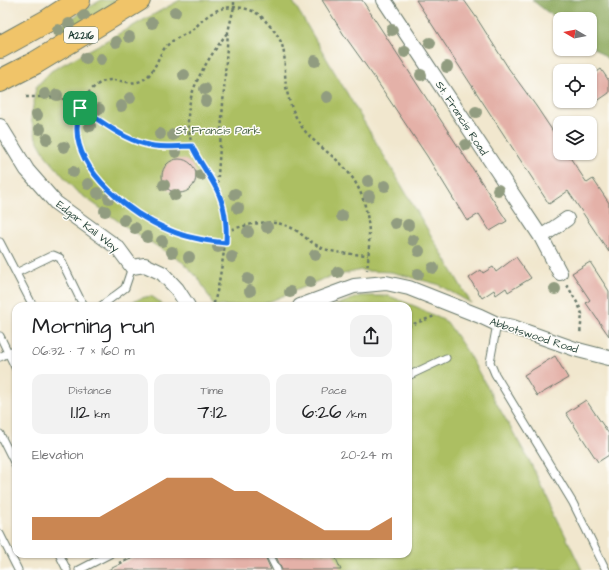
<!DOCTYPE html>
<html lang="en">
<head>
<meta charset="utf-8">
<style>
	body { margin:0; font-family:"Architects Daughter",sans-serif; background:#f2f2f2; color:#202124; height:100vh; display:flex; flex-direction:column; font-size:15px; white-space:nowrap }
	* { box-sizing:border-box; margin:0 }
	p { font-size:13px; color:#757577 }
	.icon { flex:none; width:22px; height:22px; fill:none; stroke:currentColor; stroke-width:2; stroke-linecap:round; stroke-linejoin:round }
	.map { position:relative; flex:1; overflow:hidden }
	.panel { position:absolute; left:12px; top:302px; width:400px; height:256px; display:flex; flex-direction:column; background:#fff; border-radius:12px; box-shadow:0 1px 3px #0004 }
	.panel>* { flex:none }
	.needle { width:26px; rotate:280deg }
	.buttons { position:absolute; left:553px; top:12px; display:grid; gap:8px }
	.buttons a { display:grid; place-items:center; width:44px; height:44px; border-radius:8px; background:#fff; box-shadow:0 1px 3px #0004; font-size:20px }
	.pin { position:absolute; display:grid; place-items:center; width:34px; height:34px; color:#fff; margin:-17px; border-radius:8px; box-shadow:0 2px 6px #0006 }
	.round { display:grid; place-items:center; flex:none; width:42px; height:42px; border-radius:12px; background:#f2f2f2 }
	.summary { display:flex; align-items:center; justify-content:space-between; height:68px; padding:0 20px }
	h1 { font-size:22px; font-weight:600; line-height:30px }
	.stats { display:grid; grid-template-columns:repeat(3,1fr); gap:6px; height:68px; padding:4px 20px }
	.stats div { display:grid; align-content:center; border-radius:10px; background:#f2f2f2; text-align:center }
	.stats b { font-size:20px; font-weight:600 }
	.stats small { font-size:11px; font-weight:400 }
	.stats p { font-size:11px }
	.chart { height:112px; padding:8px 20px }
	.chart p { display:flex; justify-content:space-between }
	.chart svg { width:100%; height:72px; margin-top:4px; fill:#b45309; opacity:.7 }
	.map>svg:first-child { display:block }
	.green { fill:#acbf62; stroke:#667e4b }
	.forest { fill:#89a658; stroke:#547246 }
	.building { fill:#e4b1a8 }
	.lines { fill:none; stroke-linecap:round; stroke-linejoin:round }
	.lane-casing { stroke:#68786a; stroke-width:9 }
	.street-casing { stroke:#68786a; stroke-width:16 }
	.primary-casing { stroke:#68786a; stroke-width:24 }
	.path { stroke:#68786a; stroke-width:2.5; stroke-dasharray:3 3; stroke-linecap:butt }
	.lane { stroke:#fff; stroke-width:7 }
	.street { stroke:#fff; stroke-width:14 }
	.primary { stroke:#f0c469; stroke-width:22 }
	.tree { fill:#919c80 }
	.route-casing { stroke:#fff; stroke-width:8 }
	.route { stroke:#1a73e8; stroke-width:5 }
	.labels { text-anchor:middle; stroke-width:3; stroke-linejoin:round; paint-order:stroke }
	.shield { fill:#fdfcf7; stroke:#62766e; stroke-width:1 }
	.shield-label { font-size:10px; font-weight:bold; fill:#1f3d34 }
	.street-label { font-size:11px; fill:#1f3d34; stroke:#fdfcf7 }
	.park-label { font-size:11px; fill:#425e40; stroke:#fdfcf7 }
</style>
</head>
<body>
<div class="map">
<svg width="609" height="570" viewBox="0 0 609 570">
	<rect width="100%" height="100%" fill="#fdfcf7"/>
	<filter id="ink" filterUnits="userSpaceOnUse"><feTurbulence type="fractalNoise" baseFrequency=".025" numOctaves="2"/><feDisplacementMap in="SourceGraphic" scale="8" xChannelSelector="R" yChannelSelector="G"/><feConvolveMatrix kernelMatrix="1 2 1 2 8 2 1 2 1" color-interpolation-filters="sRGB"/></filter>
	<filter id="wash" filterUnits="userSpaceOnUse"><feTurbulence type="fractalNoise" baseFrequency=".012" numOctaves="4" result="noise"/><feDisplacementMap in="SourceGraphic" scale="16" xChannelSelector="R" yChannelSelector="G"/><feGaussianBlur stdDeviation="0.9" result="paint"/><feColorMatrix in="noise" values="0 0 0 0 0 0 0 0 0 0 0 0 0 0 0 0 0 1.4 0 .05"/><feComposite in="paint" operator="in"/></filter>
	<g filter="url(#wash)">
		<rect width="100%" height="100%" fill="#f1e7ce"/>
		<path class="green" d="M101 0H119L60 38 55 29Z
			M180 0H292L471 303 437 284 391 272 367 271 361 270 323 279 259 306H214L199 279 182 262 125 226 76 191 46 156 36 138 31 119 36 87 51 71Z
			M151 296 160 302 163 306H125L141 298Z
			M360 296H389L417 307 447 322 466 350 529 460 582 570H292L285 554H408V306H334Z"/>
		<path class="forest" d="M532 0H609V60L590 45V19H560V22Z"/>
		<g id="blocks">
			<path class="building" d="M322 0H362L507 221 490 231 479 214 467 221 427 156 374 77 344 35Z
				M416 0H464L476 17 509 69 536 106 560 142V153H567L587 183 593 179 609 203V252L568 191 549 204Z
				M601 69 609 81V93L590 106V77Z
				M162 176a17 17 0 1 1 34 0a17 17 0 1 1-34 0Z
				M516 257 531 278 508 292 506 288 496 295 494 290 482 298 469 278 481 270 483 273 493 267 496 272Z
				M590 262 609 291V336L586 303 590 300 572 273Z
				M555 356 568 378 537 396 524 375Z
				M586 400 609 434V455L598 462 566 413Z
				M141 554H264L271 570H108Z
				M275 554H334L341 570H282Z"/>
		</g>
	</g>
	<g filter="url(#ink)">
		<use href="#blocks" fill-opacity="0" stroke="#68786a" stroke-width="1"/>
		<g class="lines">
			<g class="lane-casing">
				<path id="lane" d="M0 242 33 306
					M16 273 53 255 60 258 80 299 85 306
					M101 306 125 288 132 267
					M497 324 490 362 495 374 573 503 606 570
					M0 336 16 369
					M0 357 16 349
					M408 376 446 358
					M0 434 16 466
					M0 534 18 570
					M59 554 67 570
					M269 554 277 570
					M79 570 110 554"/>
			</g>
			<g class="street-casing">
				<path id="street" d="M384 0 541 237 560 273
					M0 126 27 170 56 203 118 248 132 267 145 265 162 273 177 289 188 306
					M541 237 567 219
					M300 306 354 286 386 283 409 288 480 316 497 324 513 327 578 350 609 358"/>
			</g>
			<g class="primary-casing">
				<path id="primary" d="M0 47 47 21 79 0
					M0 81 35 63 139 0"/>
			</g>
			<path class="path" d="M26 97C40 97 56 96 69 101 92 111 110 132 134 141 153 148 172 146 192 146 199 162 211 176 217 192 229 220 226 241 221 270 219 282 217 294 213 306
				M192 146C190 137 188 128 188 119 188 87 209 58 227 33
				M217 190 228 32 234 7V0
				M226 231C250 224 274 216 297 231 305 237 313 244 322 248 337 254 352 254 368 255
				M226 243C206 241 186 238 168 230 127 212 71 170 78 119 79 111 81 104 85 98 90 89 101 80 111 80 122 80 131 85 141 81 155 74 156 60 164 49 171 40 180 37 189 32 197 27 203 18 212 13 225 5 244 5 258 14 263 17 266 22 271 27 289 47 283 61 286 86 288 99 293 113 300 124 310 140 326 150 340 163 370 192 372 231 367 270
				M567 285 579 306 582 314 580 335
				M408 326 435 316
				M119 563 139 554"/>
			<use href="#lane" class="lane"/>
			<use href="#street" class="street"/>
			<use href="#primary" class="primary"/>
		</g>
		<g class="tree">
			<circle cx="175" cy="12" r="6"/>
			<circle cx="84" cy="15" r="6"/>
			<circle cx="152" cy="23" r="6"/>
			<circle cx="69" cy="24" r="6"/>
			<circle cx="58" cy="30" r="6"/>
			<circle cx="392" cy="30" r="6"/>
			<circle cx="129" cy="37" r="6"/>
			<circle cx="116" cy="42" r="6"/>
			<circle cx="430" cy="43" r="6"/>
			<circle cx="405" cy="52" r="6"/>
			<circle cx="86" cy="58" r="6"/>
			<circle cx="101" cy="59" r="6"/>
			<circle cx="315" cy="61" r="6"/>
			<circle cx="447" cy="67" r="6"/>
			<circle cx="184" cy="75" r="6"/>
			<circle cx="421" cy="75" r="6"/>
			<circle cx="205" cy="89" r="6"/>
			<circle cx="45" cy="94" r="6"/>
			<circle cx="57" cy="95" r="6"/>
			<circle cx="327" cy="97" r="6"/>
			<circle cx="130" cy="98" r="6"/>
			<circle cx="80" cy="101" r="6"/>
			<circle cx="206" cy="101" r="6"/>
			<circle cx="121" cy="106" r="6"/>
			<circle cx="99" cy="109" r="6"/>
			<circle cx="476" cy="112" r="6"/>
			<circle cx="37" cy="115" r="6"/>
			<circle cx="90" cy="126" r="6"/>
			<circle cx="40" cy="129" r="6"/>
			<circle cx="160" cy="134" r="6"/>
			<circle cx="173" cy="135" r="6"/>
			<circle cx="47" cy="139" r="6"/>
			<circle cx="466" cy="145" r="6"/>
			<circle cx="64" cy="147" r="6"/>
			<circle cx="176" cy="152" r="6"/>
			<circle cx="73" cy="172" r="6"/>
			<circle cx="201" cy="175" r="6"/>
			<circle cx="368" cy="181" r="6"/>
			<circle cx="88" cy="184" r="6"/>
			<circle cx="164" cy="185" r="6"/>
			<circle cx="385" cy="186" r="6"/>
			<circle cx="498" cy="190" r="6"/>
			<circle cx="98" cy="193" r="6"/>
			<circle cx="235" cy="194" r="6"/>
			<circle cx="175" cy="195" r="6"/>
			<circle cx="369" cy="196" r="6"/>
			<circle cx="109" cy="198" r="6"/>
			<circle cx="238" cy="208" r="6"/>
			<circle cx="105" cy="211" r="6"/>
			<circle cx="342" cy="216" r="6"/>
			<circle cx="124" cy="220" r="6"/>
			<circle cx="395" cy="223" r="6"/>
			<circle cx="408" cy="225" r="6"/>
			<circle cx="267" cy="227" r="6"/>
			<circle cx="135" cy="228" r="6"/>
			<circle cx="248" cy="232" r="6"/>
			<circle cx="147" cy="237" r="6"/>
			<circle cx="413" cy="240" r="6"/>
			<circle cx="162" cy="241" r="6"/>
			<circle cx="218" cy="247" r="6"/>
			<circle cx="419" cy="251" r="6"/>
			<circle cx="172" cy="252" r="6"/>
			<circle cx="315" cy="255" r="6"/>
			<circle cx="189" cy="257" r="6"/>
			<circle cx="232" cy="257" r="6"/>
			<circle cx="433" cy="268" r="6"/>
			<circle cx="338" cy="272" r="6"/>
			<circle cx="418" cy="274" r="6"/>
			<circle cx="248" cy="279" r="6"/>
			<circle cx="310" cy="282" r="6"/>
			<circle cx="555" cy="289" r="6"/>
			<circle cx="250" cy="291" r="6"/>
			<circle cx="290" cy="292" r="6"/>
		</g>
	</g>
	<g class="lines" filter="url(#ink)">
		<g class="route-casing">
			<path id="route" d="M80 108C104 122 125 142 154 146 166 148 179 146 192 146 199 162 210 175 217 190 225 206 227 225 226 243 206 241 187 238 169 230 132 215 77 173 77 129 77 122 79 115 80 108Z"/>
		</g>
		<use href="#route" class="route"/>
	</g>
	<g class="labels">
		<rect class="shield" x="64" y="27" width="34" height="16" rx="3"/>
		<g class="shield-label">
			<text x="81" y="39">A2216</text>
		</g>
		<g class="street-label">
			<text transform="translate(462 118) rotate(57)" y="4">St. Francis Road</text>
			<text transform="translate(88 226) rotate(38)" y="4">Edgar Kail Way</text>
			<text transform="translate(534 335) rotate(18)" y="4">Abbotswood Road</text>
		</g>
		<g class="park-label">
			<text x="218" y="134">St Francis Park</text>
		</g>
	</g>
</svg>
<div class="buttons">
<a><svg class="needle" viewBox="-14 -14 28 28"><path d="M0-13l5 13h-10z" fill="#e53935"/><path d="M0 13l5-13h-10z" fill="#757577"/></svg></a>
<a><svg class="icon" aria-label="locate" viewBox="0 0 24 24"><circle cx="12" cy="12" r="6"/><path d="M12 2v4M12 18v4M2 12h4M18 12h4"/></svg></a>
<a><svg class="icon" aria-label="layers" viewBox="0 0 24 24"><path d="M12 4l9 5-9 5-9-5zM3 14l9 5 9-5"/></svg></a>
</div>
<div class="pin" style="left:80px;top:108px;background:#1e9e55"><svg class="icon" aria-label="arrive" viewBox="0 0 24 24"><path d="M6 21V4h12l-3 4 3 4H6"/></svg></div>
<section class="panel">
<div class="summary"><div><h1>Morning run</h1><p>06:32 · 7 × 160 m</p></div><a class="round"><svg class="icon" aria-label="share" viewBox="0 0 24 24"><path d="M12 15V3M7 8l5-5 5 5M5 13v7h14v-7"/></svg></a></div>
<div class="stats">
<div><p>Distance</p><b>1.12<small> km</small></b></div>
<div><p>Time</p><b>7:12</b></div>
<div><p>Pace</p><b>6:26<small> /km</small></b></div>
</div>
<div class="chart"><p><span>Elevation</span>20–24 m</p>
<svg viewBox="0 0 160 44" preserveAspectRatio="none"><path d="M0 44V30L10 30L20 30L30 30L40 22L50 14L60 6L70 6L80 6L90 14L100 14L110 22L120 30L130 38L140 38L150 38L160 30V44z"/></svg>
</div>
</section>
</div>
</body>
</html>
